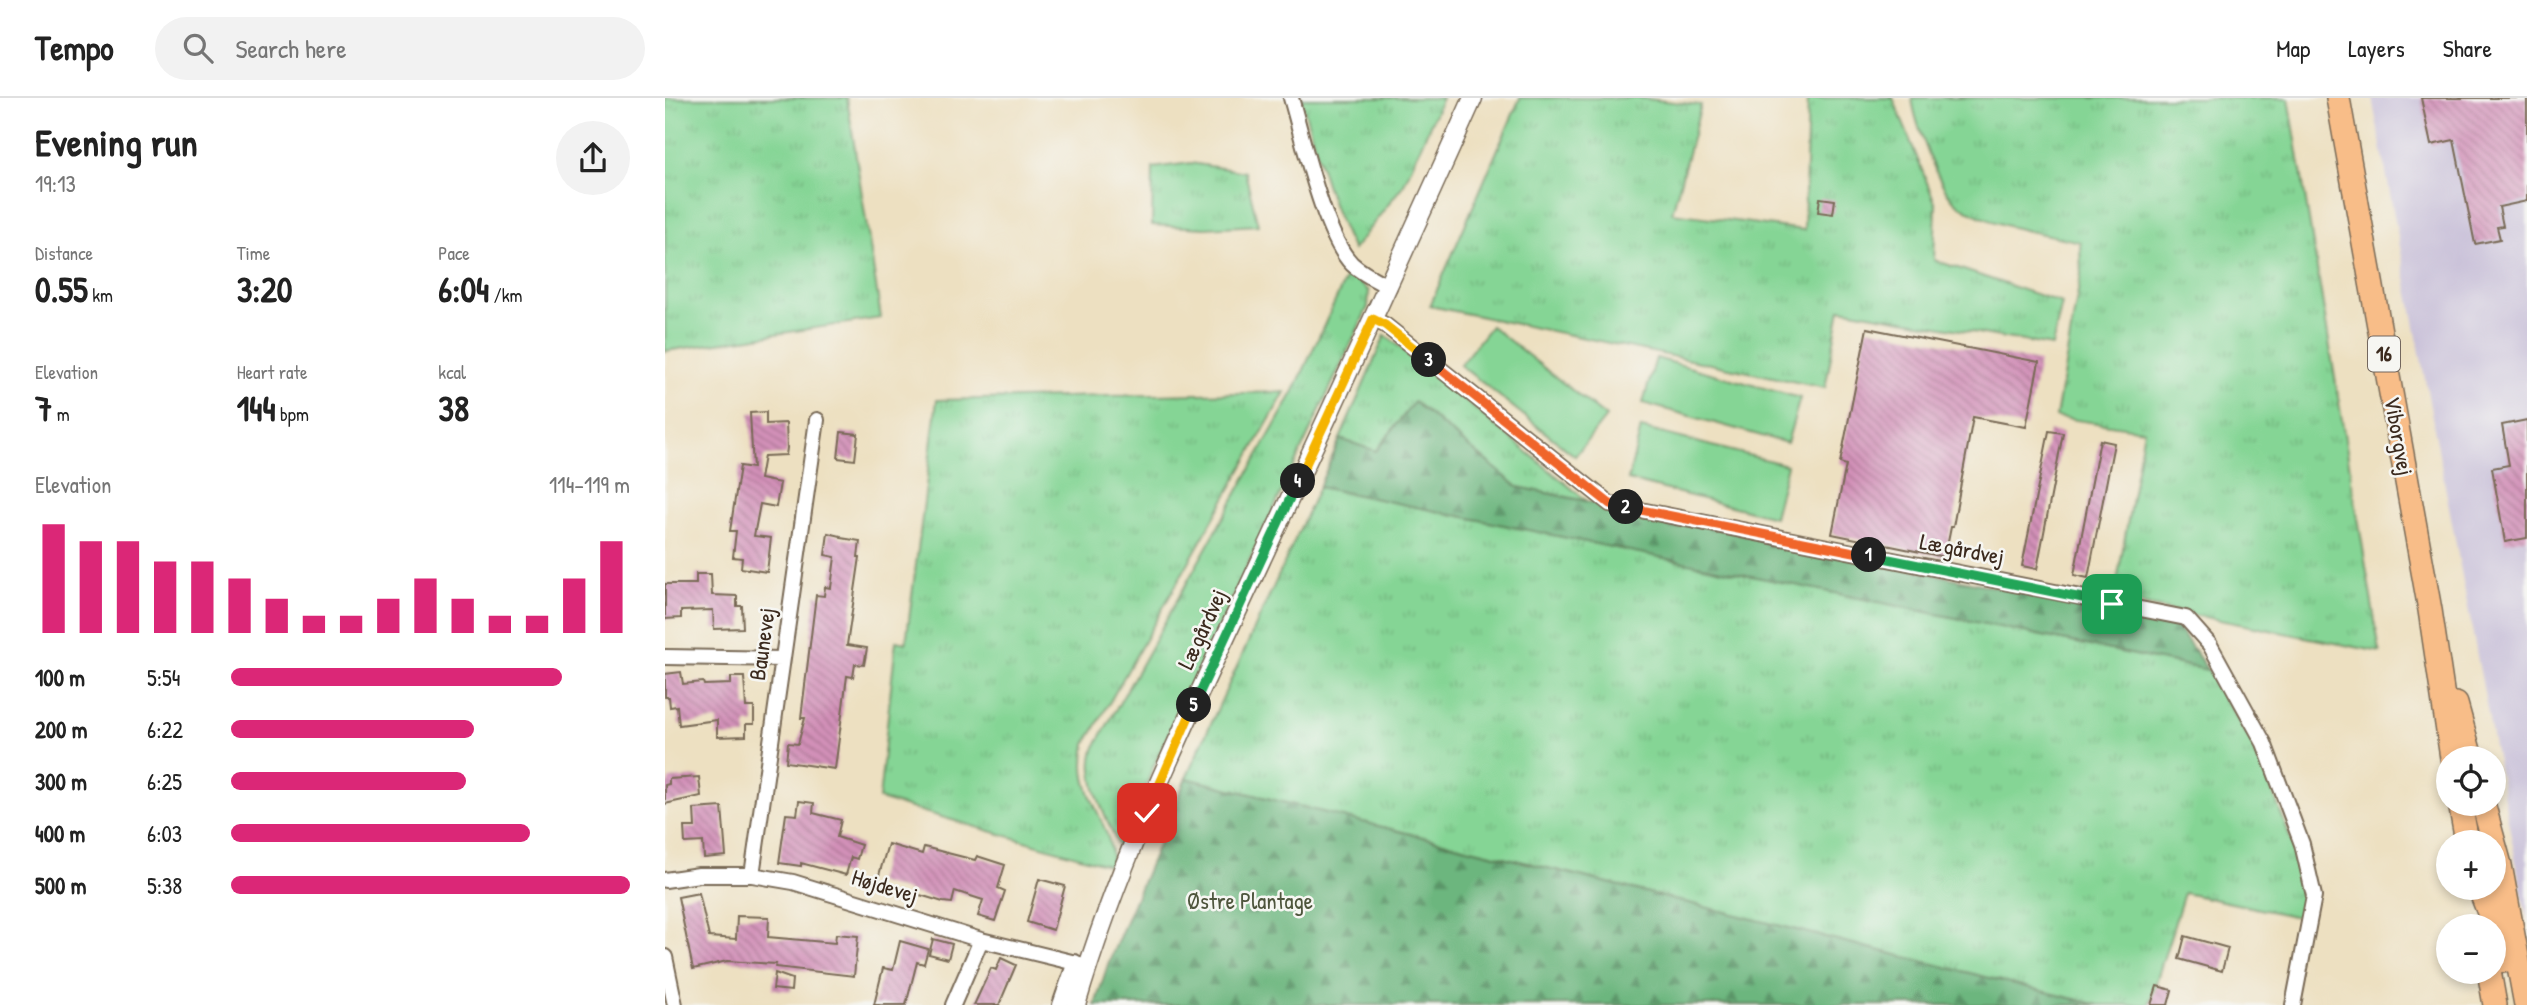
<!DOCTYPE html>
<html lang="en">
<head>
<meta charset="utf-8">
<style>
	body { margin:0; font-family:"Patrick Hand",sans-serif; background:#f2f2f2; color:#222; height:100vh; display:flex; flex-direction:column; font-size:26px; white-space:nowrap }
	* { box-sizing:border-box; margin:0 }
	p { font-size:23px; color:#767676 }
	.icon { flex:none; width:38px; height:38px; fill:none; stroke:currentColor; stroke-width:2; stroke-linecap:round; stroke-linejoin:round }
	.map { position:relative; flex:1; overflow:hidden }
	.sheet { display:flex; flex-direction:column; background:#fff; width:665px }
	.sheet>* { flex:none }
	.fabs { position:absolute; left:1771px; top:648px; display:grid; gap:14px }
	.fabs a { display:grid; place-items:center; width:70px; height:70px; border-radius:50%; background:#fff; box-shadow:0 4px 10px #0003; font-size:35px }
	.pin { position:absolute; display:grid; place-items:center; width:60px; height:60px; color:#fff; margin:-30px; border-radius:14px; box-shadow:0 4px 10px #0006 }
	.km { position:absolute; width:35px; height:35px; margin:-18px; border-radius:50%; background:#222; color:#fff; font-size:19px; line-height:35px; text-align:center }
	.round { display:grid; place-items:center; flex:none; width:74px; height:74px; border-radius:37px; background:#f2f2f2 }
	.summary { display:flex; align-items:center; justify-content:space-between; height:119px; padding:0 35px }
	h1 { font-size:38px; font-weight:700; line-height:52px }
	.metrics { display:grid; grid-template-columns:repeat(3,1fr); gap:10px; height:119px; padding:7px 35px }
	.metrics div { display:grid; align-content:center }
	.metrics b { font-size:35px; font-weight:700 }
	.metrics small { font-size:19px; font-weight:400 }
	.metrics p { font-size:19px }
	.chart { height:196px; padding:14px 35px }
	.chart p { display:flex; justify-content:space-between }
	.chart svg { width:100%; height:126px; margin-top:7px; stroke:#db2777; stroke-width:6 }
	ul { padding:0 35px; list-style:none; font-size:23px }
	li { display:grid; grid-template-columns:112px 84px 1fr; align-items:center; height:52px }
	li i { height:18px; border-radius:9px; background:#db2777 }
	header { display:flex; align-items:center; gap:42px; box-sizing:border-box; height:98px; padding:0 35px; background:#fff; border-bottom:2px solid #e0e0e0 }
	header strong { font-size:33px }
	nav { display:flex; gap:38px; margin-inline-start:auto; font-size:24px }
	.search { width:490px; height:63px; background:#f2f2f2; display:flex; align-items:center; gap:18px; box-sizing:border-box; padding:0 24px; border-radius:38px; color:#767676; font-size:26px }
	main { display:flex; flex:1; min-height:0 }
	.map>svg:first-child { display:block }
	.industrial { fill:#c8bfd8 }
	.grass { fill:url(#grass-tufts); stroke:#60805a; stroke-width:2 }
	.forest { fill:url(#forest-firs); stroke:#54704e; stroke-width:2 }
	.pitch { fill:#85d595; stroke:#60805a; stroke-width:2 }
	.building { fill:url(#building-back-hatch) }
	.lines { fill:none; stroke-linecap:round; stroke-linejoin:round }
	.minor-casing { stroke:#796a57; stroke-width:18 }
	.tertiary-casing { stroke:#796a57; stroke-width:21 }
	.primary-casing { stroke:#796a57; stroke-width:26 }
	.minor { stroke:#fff; stroke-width:14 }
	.tertiary { stroke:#fff; stroke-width:18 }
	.primary { stroke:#f8bd88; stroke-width:23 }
	.split-1-casing { stroke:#fff; stroke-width:14 }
	.split-2-casing { stroke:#fff; stroke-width:14 }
	.split-3-casing { stroke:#fff; stroke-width:14 }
	.split-4-casing { stroke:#fff; stroke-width:14 }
	.split-5-casing { stroke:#fff; stroke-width:14 }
	.split-6-casing { stroke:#fff; stroke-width:14 }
	.split-1 { stroke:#22a559; stroke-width:9 }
	.split-2 { stroke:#f0652b; stroke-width:9 }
	.split-3 { stroke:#f0652b; stroke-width:9 }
	.split-4 { stroke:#f5b400; stroke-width:9 }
	.split-5 { stroke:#22a559; stroke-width:9 }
	.split-6 { stroke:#f5b400; stroke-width:9 }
	.labels { text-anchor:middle; stroke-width:5; stroke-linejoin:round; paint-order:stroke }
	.shield { fill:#f6f6f2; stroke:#73675e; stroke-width:2 }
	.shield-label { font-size:21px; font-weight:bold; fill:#3b2a1e }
	.street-label { font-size:23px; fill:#3b2a1e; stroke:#f6f6f2 }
	.park-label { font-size:23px; fill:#4e553c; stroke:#f6f6f2 }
</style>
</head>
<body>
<header>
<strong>Tempo</strong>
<div class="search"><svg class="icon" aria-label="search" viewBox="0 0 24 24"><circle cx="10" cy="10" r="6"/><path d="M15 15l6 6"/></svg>Search here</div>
<nav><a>Map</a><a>Layers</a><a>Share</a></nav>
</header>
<main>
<section class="sheet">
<div class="summary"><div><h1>Evening run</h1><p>19:13</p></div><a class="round"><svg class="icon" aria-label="share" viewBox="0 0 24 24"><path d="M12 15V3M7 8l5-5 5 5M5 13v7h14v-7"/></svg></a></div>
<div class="metrics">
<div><p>Distance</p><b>0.55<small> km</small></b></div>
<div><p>Time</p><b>3:20</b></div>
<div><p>Pace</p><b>6:04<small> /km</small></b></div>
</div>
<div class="metrics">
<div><p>Elevation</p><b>7<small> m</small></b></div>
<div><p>Heart rate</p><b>144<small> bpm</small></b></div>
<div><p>kcal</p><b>38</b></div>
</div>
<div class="chart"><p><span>Elevation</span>114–119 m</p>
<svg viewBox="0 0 160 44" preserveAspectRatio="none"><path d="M5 44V6M15 44V12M25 44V12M35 44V19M45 44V19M55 44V25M65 44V32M75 44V38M85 44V38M95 44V32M105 44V25M115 44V32M125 44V38M135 44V38M145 44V25M155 44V12"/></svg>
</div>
<ul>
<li><b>100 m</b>5:54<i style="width:83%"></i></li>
<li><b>200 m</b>6:22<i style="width:61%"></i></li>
<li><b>300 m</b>6:25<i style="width:59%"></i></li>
<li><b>400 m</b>6:03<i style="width:75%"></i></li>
<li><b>500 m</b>5:38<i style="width:100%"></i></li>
</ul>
</section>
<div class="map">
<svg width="1862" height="907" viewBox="0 0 1862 907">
	<defs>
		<pattern id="grass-tufts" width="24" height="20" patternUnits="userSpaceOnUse" patternTransform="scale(1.75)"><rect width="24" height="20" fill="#85d595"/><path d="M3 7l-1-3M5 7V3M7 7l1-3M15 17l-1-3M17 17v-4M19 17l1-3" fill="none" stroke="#74b780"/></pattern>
		<pattern id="forest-firs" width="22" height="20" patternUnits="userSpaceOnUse" patternTransform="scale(1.75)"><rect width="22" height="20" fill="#6cb67e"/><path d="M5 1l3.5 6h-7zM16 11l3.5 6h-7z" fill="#5a9467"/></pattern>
		<pattern id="building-back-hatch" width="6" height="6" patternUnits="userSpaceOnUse" patternTransform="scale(1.75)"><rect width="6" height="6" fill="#d290b8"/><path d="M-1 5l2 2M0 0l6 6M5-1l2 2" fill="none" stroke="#ac7695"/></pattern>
	</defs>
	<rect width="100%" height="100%" fill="#f6f6f2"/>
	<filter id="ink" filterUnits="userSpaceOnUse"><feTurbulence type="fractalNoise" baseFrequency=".0143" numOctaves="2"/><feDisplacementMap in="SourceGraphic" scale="14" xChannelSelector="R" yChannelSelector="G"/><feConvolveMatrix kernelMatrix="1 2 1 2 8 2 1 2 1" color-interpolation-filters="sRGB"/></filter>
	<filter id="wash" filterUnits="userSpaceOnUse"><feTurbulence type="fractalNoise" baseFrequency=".00686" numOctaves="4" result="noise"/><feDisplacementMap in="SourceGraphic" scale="28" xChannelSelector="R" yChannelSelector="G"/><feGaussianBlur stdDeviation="1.57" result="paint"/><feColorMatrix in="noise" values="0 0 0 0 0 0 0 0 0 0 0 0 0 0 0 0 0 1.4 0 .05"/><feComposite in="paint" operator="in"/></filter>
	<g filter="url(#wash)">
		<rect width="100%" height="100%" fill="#ede0c1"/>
		<path class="industrial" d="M1707 0H1862V823Z"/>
		<path class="grass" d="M0 0H182L216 220 0 253Z
			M636 0H777L739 86 688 152C663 104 651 51 636 0Z
			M855 0H973L1036 7 1007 115 1139 132 1143 0H1228L1271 107 1269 162 1397 205 1387 248 1175 211 1160 290 765 208Z
			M1247 0H1624L1715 554 1449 501 1479 332 1391 319 1416 176 1415 144C1378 135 1327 129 1295 108 1275 96 1250 24 1247 0Z
			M526 65 580 74 593 127 540 130 487 127 488 70Z
			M683 175 704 193 703 209 488 669 456 756C445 723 417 683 430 649L629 293Z
			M720 237 922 403 853 389 750 304 711 353 675 341Z
			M620 294 421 646C419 657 418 668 420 679 425 710 451 737 446 768L214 701 231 543 241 545 272 302Z
			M654 389 1543 572 1592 653 1628 747 1638 794 1633 819 1519 795 1484 907H1433L521 680Z"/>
		<path class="forest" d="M749 304 853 389 1511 527 1543 572 654 389 675 341 711 353Z
			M521 680 1433 907H430L443 866Z"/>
		<path class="pitch" d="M826 228 941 319 910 358 795 267Z
			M991 260 1135 300 1122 345 978 305Z
			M976 330 1122 367 1109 419 963 382Z"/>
		<g id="blocks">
			<path class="building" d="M1756 0H1862V103L1834 109 1838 128 1832 129 1835 141 1810 146 1789 42 1766 47Z
				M1155 100 1170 102 1168 116 1153 114Z
				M1202 230 1374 264 1361 329 1308 319 1288 429H1286L1280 459 1167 436 1181 367 1175 365Z
				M101 314V326L121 325 122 350 121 357 99 358 95 381 115 385 111 409 95 406 89 438 106 440 102 474 76 470 77 460 68 459 71 433H65L75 368 88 370 85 315Z
				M1862 322V440L1840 444 1827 370 1844 367 1837 327Z
				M1384 333 1398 335 1372 471 1357 468Z
				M176 334 193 336 190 362 173 360Z
				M1435 342 1449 345 1423 480 1409 477Z
				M163 435 176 438V440L195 443 193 459H195L182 547 202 550 199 567 190 566 188 579 182 578 170 671 121 664 123 645 133 646 140 620H136L151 497 159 498 160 489 166 490 170 459 160 457Z
				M31 476H46L47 497 72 498V508H77L78 530 49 531 48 512 16 513V520L0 521V486H31Z
				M16 574 18 586 38 584 39 587 66 586V579H79L81 609H89V626H81V638L52 639V622L14 627 12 608 5 609 4 599H0V576Z
				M34 679 36 698 0 706V687L4 686V681Z
				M134 703 149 705 148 715 176 722 172 739 196 747 192 761 186 759 181 777 136 765V768L114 765 121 716 132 717Z
				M57 709 61 758 39 760 38 744 20 745 19 729H30L29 711Z
				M223 746 257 756 259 749 310 762 312 758 340 767 333 790 340 793 330 823 313 818 318 802 290 793 287 805 278 804 212 784Z
				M374 781 400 788 388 832 362 824Z
				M34 795 44 839 71 841 72 818 104 819 103 839 170 845 171 836 193 838 189 878 110 869 111 866 62 863 28 871 13 799Z
				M1520 838 1563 850 1557 873 1514 861Z
				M268 841 287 846 283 861 264 856Z
				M235 843 263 851 259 866 252 864 241 907H209L218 870 228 872Z
				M336 860 351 867 334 907H309L326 870 331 872Z
				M110 875 127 881 126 893 108 891Z
				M1492 888 1507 892 1503 907H1486Z"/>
		</g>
	</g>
	<g filter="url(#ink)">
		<use href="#blocks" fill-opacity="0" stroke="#796a57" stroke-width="2"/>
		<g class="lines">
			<g class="minor-casing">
				<path id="minor" d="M626 0C638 41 659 138 687 166 698 176 711 182 724 189
					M708 221 720 227 945 406 1521 520 1545 547 1599 645 1637 746 1649 798 1628 907
					M0 559 117 561
					M87 777 152 322
					M0 782 34 777H87L128 784 316 842 423 868
					M0 859 10 907
					M288 907 316 842
					M395 907 410 864"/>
			</g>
			<g class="tertiary-casing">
				<path id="tertiary" d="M411 907C454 761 521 624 585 486 660 325 735 163 808 0"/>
			</g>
			<g class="primary-casing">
				<path id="primary" d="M1673 0 1765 512 1787 660
					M1791 606 1806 660
					M1795 705 1802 744
					M1818 705 1835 767 1861 907
					M1814 789 1834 840 1838 863
					M1824 873 1830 907"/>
			</g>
			<use href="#minor" class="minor"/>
			<use href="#tertiary" class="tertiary"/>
			<use href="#primary" class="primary"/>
		</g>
	</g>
	<g class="lines" filter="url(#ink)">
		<g class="split-1-casing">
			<path id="split-1" d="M1204 457 1447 506"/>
		</g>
		<g class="split-2-casing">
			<path id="split-2" d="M961 409 1204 457"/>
		</g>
		<g class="split-3-casing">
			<path id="split-3" d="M764 262 945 406 961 409"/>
		</g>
		<g class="split-4-casing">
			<path id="split-4" d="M633 383 708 221 720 227 764 262"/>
		</g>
		<g class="split-5-casing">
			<path id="split-5" d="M529 607 633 383"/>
		</g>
		<g class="split-6-casing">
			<path id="split-6" d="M482 715 529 607"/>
		</g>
		<use href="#split-1" class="split-1"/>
		<use href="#split-2" class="split-2"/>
		<use href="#split-3" class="split-3"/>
		<use href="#split-4" class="split-4"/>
		<use href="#split-5" class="split-5"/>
		<use href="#split-6" class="split-6"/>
	</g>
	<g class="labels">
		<rect class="shield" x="1703" y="238.5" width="32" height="35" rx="5"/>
		<g class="shield-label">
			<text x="1719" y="263">16</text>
		</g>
		<g class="street-label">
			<text transform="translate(1734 338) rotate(80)" y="8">Viborgvej</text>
			<text transform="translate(1297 451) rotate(11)" y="8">Lægårdvej</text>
			<text transform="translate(537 531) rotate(-65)" y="8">Lægårdvej</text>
			<text transform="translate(97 546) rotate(-82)" y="8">Baunevej</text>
			<text transform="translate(220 788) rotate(17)" y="8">Højdevej</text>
		</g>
		<g class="park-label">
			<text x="585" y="811">Østre Plantage</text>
		</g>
	</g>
</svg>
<div class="fabs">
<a><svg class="icon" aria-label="locate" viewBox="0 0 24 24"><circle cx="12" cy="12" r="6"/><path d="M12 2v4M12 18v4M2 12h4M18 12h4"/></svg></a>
<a>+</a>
<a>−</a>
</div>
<div class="pin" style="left:1447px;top:506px;background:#1e9e55"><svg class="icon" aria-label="arrive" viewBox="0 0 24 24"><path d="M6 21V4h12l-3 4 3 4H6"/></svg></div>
<div class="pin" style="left:482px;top:715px;background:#d93025"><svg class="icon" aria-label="check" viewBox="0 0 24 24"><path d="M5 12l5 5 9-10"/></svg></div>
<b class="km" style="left:1204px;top:457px">1</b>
<b class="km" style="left:961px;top:409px">2</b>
<b class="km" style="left:764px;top:262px">3</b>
<b class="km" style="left:633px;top:383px">4</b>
<b class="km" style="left:529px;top:607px">5</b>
</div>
</main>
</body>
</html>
